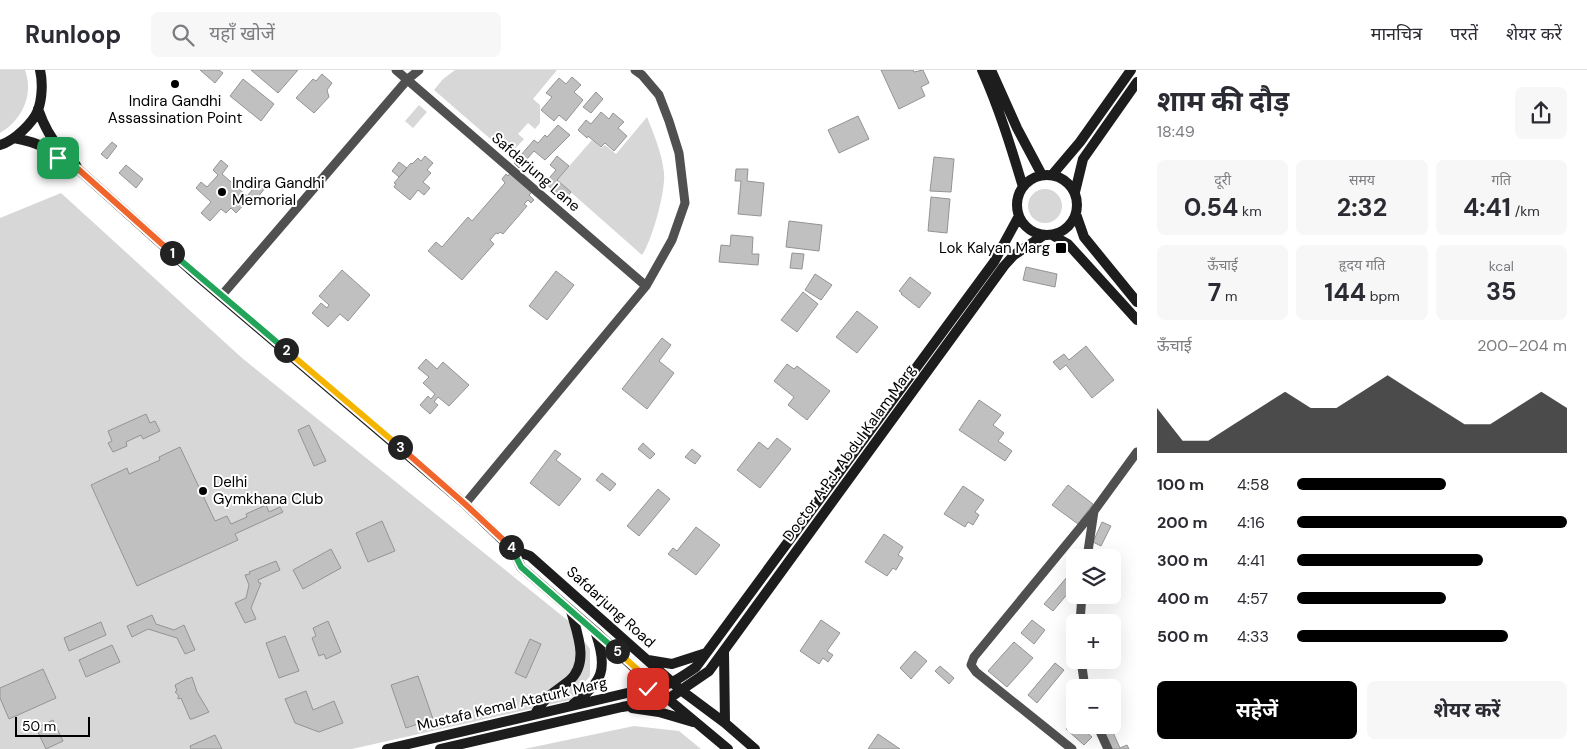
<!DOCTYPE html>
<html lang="hi">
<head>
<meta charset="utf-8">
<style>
	body { margin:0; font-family:"DM Sans","Noto Sans Devanagari",sans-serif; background:#f7f7f7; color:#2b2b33; height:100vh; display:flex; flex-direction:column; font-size:19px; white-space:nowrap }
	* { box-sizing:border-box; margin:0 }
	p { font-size:16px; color:#7c7c81 }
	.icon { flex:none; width:28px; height:28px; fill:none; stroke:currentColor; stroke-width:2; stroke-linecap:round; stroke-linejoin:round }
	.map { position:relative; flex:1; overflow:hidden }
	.side { display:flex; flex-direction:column; background:#fff; width:450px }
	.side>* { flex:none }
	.fabs { position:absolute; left:1066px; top:479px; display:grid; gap:10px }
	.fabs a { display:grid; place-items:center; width:55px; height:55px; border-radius:8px; background:#fff; box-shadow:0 5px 20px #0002; font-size:25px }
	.scale { position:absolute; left:15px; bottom:12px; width:75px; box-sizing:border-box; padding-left:5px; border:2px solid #000; border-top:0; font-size:14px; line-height:18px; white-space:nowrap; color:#000; -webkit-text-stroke:4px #fff; paint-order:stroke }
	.pin { position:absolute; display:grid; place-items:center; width:42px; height:42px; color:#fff; margin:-21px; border-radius:10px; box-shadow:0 2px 8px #0006 }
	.km { position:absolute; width:25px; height:25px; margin:-12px; border-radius:50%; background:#222; color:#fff; font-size:14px; line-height:25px; text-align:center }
	.round { display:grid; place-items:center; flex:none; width:52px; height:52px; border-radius:8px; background:#f7f7f7 }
	.summary { display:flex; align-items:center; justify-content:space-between; height:85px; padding:0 20px }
	h1 { font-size:28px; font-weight:700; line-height:38px }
	.figures { display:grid; grid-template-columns:repeat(3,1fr); gap:8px; height:85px; padding:5px 20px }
	.figures div { display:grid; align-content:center; border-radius:8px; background:#f7f7f7; text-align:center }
	.figures b { font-size:25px; font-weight:700 }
	.figures small { font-size:14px; font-weight:400 }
	.figures p { font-size:14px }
	.chart { height:140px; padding:10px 20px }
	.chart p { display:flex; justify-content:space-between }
	.chart svg { width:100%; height:90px; margin-top:5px; fill:#000; opacity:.7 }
	.action { display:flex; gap:10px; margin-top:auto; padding:10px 20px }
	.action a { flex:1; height:58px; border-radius:8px; background:#000; color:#fff; font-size:20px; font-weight:700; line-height:58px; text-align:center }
	.action a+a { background:#f7f7f7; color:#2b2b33 }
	ul { padding:0 20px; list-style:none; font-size:16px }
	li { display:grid; grid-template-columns:80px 60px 1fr; align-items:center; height:38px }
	li i { height:12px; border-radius:6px; background:#000 }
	header { display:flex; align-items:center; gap:30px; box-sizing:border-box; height:70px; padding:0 25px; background:#fff; border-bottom:1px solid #e1e1e2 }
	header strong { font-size:24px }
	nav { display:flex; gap:28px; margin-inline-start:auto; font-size:18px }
	.search { width:350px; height:45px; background:#f7f7f7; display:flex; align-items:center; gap:12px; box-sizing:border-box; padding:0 18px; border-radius:8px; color:#7c7c81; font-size:19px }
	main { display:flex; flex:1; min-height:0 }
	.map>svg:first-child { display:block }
	.green { fill:#d7d7d7 }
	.building { fill:#c0c0c0; stroke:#949494 }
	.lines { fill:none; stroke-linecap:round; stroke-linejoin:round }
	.minor { stroke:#505050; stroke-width:9 }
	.secondary { stroke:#1d1d1d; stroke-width:10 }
	.split-1-casing { stroke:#fff; stroke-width:10 }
	.split-2-casing { stroke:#fff; stroke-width:10 }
	.split-3-casing { stroke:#fff; stroke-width:10 }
	.split-4-casing { stroke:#fff; stroke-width:10 }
	.split-5-casing { stroke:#fff; stroke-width:10 }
	.split-6-casing { stroke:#fff; stroke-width:10 }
	.split-1 { stroke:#f0652b; stroke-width:6 }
	.split-2 { stroke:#22a559; stroke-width:6 }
	.split-3 { stroke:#f5b400; stroke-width:6 }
	.split-4 { stroke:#f0652b; stroke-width:6 }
	.split-5 { stroke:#22a559; stroke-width:6 }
	.split-6 { stroke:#f5b400; stroke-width:6 }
	.poi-dot { fill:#000; stroke:#fff; stroke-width:2 }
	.labels { text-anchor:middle; stroke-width:4; stroke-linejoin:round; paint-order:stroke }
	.poi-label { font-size:15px; fill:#000; stroke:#fff; text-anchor:start }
	.street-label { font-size:15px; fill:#000; stroke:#fff }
</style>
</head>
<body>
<header>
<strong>Runloop</strong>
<div class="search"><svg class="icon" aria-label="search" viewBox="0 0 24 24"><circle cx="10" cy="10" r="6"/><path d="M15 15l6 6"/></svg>यहाँ खोजें</div>
<nav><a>मानचित्र</a><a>परतें</a><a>शेयर करें</a></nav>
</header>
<main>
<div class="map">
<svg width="1137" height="679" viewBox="0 0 1137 679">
	<rect width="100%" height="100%" fill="#fff"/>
	<path class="green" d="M0 0H25C34 25 22 50 0 63Z
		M455 0H557L533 29 540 35V53L535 59 528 53 518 64 524 69 509 85 434 20 443 9Z
		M419 35 427 42 413 58 405 51Z
		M647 47C654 65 662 83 664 103 666 120 652 171 642 185L557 110 592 70 601 78 605 75 616 84Z
		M1028 136a17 17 0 1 1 34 0a17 17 0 1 1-34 0Z
		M61 123 242 288 571 553 590 579V606L570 630 352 679H0V148Z
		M634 656 679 661 701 679H524Z"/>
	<path class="building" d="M200 0H219L223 3 215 13Z
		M251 0H298L278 23Z
		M881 0H913L914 2 923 0 929 13 921 17 925 26 899 39Z
		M322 4 332 13 327 20 329 27 314 43 296 28 313 9 316 11Z
		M572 7 581 15 574 22 583 30 566 51 559 45 554 51 541 40 552 27 546 23 559 8 566 14Z
		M243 9 274 34 261 51 230 26Z
		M596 22 603 29 591 43 583 37Z
		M601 42 609 49 613 43 624 52 618 58 627 66 614 81 605 73 601 77 588 66 587 68 578 60 586 50 591 54Z
		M858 46 869 69 839 83 828 60Z
		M558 55 570 65 545 90 534 81 519 98 514 93 534 70 538 73 545 65 547 67Z
		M112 72 117 76 107 89 101 84Z
		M425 86 433 93 427 100 431 103 423 112 430 118 424 125 418 120 410 130 394 117 396 114 394 113 411 93 412 94 418 88 421 91Z
		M557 86 569 96 557 110 571 122 565 130 545 113 556 100 550 95Z
		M934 87 954 89 951 122 930 121Z
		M221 90 228 96 222 104 247 126 260 111 266 117 252 134 248 130 236 143 231 138 226 143 221 139 210 151 201 143 211 132 196 118 201 112 207 117 218 105 213 100Z
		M399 92 407 98 399 107 392 101Z
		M126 95 143 109 136 118 119 103Z
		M736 99H748L747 111 764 113 761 146 738 144 741 111H735Z
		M510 103 532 122 529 125 534 130 531 133 528 130 524 134 527 136 503 164 500 162 498 164 496 163 490 170 494 174 462 210 428 181 436 172 442 177 468 147 472 151 505 113 502 109 506 104 508 106Z
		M931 127 950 129 947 163 928 161Z
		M789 151 822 155 819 181 786 177Z
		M731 165 753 167 752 184H759L758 195 719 192 721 175 730 176Z
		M792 183 804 184 802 199 790 198Z
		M1026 197 1057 204 1055 217 1023 210Z
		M342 200 370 225 348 251 340 244 328 257 312 243 321 233 327 238 329 235 319 226Z
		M556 201 574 215 547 250 529 236Z
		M815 204 832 215 821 230 805 220Z
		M910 207 931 223 919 238 901 224 902 223 899 221Z
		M803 222 818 234 797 262 781 250Z
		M857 241 878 257 857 283 836 267Z
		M662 268 671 275 659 291 674 303 647 339 622 319Z
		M1086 276 1114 310 1092 328 1066 295 1060 300 1053 292 1064 284 1069 290Z
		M426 289 437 299 443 292 469 315 449 336 438 327 434 332 438 335 430 344 420 335 428 326 431 329 435 324 423 313 429 307 418 298Z
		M787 294 794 299 797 296 830 321 807 350 788 335 794 327 774 311Z
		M979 330 1001 345 993 355 1004 363 998 371 1012 381 1005 391 959 360Z
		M146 344 150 353 155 351 160 361 143 369 141 365 126 372 127 376 113 382 108 373 112 371 108 361Z
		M309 355 326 391 314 396 298 360Z
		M777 368 791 379 760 418 737 400 759 372 768 379Z
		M643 373 655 384 650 389 638 379Z
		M180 377 215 451 227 446 231 454 247 447 246 444 266 435 269 442 280 437 283 442 235 464 238 470 137 516 91 415 127 398 129 404 160 390 159 387Z
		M692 379 701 386 695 394 685 387Z
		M555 380 561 384 556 390 581 409 559 436 530 413Z
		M602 403 616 414 610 421 596 410Z
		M1068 415 1093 434 1078 454 1052 435Z
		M963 416 984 430 975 442 979 445 973 455 968 452 965 457 944 444Z
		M658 419 670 429 639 466 627 456Z
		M382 451 395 481 368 492 356 463Z
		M1102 452 1111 456 1101 476 1093 472Z
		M696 457 720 475 696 505 668 484 673 478 677 481Z
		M884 464 903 477 898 485 903 488 896 500 893 498 887 506 865 492Z
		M331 479 341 498 303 519 293 500Z
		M276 491 280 500 258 510 259 513H261L251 538 256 549 245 553 235 533 246 528 249 515 245 505 250 504 249 502Z
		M1073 500 1075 502V515L1053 541 1044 534Z
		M152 545 156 554 174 560 184 555 195 580 185 584 177 568 148 559 132 567 127 556Z
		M821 550 840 563 827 581 833 585 828 592 823 588 819 594 800 581Z
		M1032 550 1045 560 1034 574 1021 563Z
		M328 551 341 582 326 589 324 584 319 586 312 568 316 566 313 558Z
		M101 552 106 565 69 581 64 568Z
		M285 566 299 601 279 608 266 573Z
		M530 569 541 574 526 608 515 603Z
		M1014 572 1033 588 1007 617 988 601Z
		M112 575 120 592 86 607 79 590Z
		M915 581 927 591 911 609 900 598Z
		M1055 593 1064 600 1037 633 1028 625Z
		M940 596 954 608 949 614 935 601Z
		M43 599 56 628 9 649 0 628V618Z
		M418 606 433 649 406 658 391 615Z
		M192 607 197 622 209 642 192 649H190L181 628 178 629V627L179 626 175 622 177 621 175 615 188 608V609Z
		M306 621 313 640 334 631 343 653 319 662 295 653 285 629Z
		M53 650 63 671 46 679 36 658Z
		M1073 651 1075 655H1092L1086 662 1092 667 1084 675 1066 659Z
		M1111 658 1120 678 1127 675 1129 679H1112L1104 661Z
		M878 664 900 679H868Z
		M215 665 222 679H191L190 676Z"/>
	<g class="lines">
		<path class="minor" d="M396 0 646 216
			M222 225 408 9 419 0
			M465 434 646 216 672 170 685 133 679 83 669 51 659 25 642 5 635 0
			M1087 488 1094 441
			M1080 552 1082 525
			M1081 590 1085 618
			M1097 655 1108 679
			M1072 679 976 602 971 595 974 587 1094 441 1137 382"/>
		<path class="secondary" d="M982 0C999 38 1011 77 1023 117
			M991 0 1017 58 1042 105
			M38 39C43 53 49 67 60 78 67 86 73 88 78 99L195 204 465 434 513 480 521 497 596 562 668 629 728 679
			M14 68C25 70 35 72 45 78 58 85 63 95 78 99
			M0 75C14 71 33 53 38 40 42 29 43 12 40 0
			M1017 135a30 30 0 1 1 60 0a30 30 0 1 1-60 0Z
			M1052 105 1080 72 1131 0
			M1075 122 1083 89 1137 12
			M1076 144 1084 167 1137 232
			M1052 165 1068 174 1137 250
			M513 480 530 486 682 621 725 653 755 679
			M724 582 725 653
			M648 590 672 594 706 583
			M573 634C603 612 608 599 596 564
			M632 638 659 642 693 652
			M535 644C545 626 554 623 569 611 590 593 577 563 571 541
			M387 679 640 620C668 617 674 612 696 597L994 192 1019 146
			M440 679 622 637 668 629 709 601 1004 196 1014 185 1044 165"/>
	</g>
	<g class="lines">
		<g class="split-1-casing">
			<path id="split-1" d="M58 88 68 96 78 99 172 183"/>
		</g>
		<g class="split-2-casing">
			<path id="split-2" d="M172 183 286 280"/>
		</g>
		<g class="split-3-casing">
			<path id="split-3" d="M286 280 400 377"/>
		</g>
		<g class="split-4-casing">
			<path id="split-4" d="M400 377 465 434 511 477"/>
		</g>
		<g class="split-5-casing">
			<path id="split-5" d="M511 477 521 497 617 581"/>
		</g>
		<g class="split-6-casing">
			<path id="split-6" d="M617 581 658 618 648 619"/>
		</g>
		<use href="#split-1" class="split-1"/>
		<use href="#split-2" class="split-2"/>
		<use href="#split-3" class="split-3"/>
		<use href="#split-4" class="split-4"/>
		<use href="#split-5" class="split-5"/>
		<use href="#split-6" class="split-6"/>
	</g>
	<g class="poi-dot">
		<circle cx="175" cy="14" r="5"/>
		<circle cx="222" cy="122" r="5"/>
		<rect x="1055" y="172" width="12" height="12" rx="2.5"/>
		<circle cx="203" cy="421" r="5"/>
	</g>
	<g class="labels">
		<g class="poi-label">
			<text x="175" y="36" text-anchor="middle">Indira Gandhi<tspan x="175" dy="17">Assassination Point</tspan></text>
			<text x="232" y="118">Indira Gandhi<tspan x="232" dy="17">Memorial</tspan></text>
			<text x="1050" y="183" text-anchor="end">Lok Kalyan Marg</text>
			<text x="213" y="417">Delhi<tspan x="213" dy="17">Gymkhana Club</tspan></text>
		</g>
		<g class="street-label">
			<text transform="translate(536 102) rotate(41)" y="5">Safdarjung Lane</text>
			<text transform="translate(849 383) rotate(-54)" y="5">Doctor A.P.J. Abdul Kalam Marg</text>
			<text transform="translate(611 537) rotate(42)" y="5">Safdarjung Road</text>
			<text transform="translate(512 634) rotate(-13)" y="5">Mustafa Kemal Ataturk Marg</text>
		</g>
	</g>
</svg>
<div class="fabs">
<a><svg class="icon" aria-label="layers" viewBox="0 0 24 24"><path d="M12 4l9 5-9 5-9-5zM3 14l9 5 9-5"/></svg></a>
<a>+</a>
<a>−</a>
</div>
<div class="scale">50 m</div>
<div class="pin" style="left:58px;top:88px;background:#1e9e55"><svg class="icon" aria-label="arrive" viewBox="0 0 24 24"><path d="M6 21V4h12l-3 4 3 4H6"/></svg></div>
<div class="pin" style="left:648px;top:619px;background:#d93025"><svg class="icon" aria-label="check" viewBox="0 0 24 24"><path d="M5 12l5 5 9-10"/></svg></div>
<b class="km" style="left:172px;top:183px">1</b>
<b class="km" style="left:286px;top:280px">2</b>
<b class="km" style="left:400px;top:377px">3</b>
<b class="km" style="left:511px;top:477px">4</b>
<b class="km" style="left:617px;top:581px">5</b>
</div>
<section class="side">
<div class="summary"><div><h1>शाम की दौड़</h1><p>18:49</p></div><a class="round"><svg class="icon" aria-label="share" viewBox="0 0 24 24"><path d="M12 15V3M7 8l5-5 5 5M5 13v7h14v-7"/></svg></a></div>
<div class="figures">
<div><p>दूरी</p><b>0.54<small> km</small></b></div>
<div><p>समय</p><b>2:32</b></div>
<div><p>गति</p><b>4:41<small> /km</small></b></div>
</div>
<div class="figures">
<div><p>ऊँचाई</p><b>7<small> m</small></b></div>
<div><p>हृदय गति</p><b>144<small> bpm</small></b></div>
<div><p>kcal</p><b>35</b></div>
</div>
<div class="chart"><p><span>ऊँचाई</span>200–204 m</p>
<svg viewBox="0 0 160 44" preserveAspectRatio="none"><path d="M0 44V22L10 38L20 38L30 30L40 22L50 14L60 22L70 22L80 14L90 6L100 14L110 22L120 30L130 30L140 22L150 14L160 22V44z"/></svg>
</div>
<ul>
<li><b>100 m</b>4:58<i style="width:55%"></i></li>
<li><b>200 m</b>4:16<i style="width:100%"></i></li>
<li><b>300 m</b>4:41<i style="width:69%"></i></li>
<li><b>400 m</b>4:57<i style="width:55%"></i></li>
<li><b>500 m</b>4:33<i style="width:78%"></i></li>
</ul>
<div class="action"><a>सहेजें</a><a>शेयर करें</a></div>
</section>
</main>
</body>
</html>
